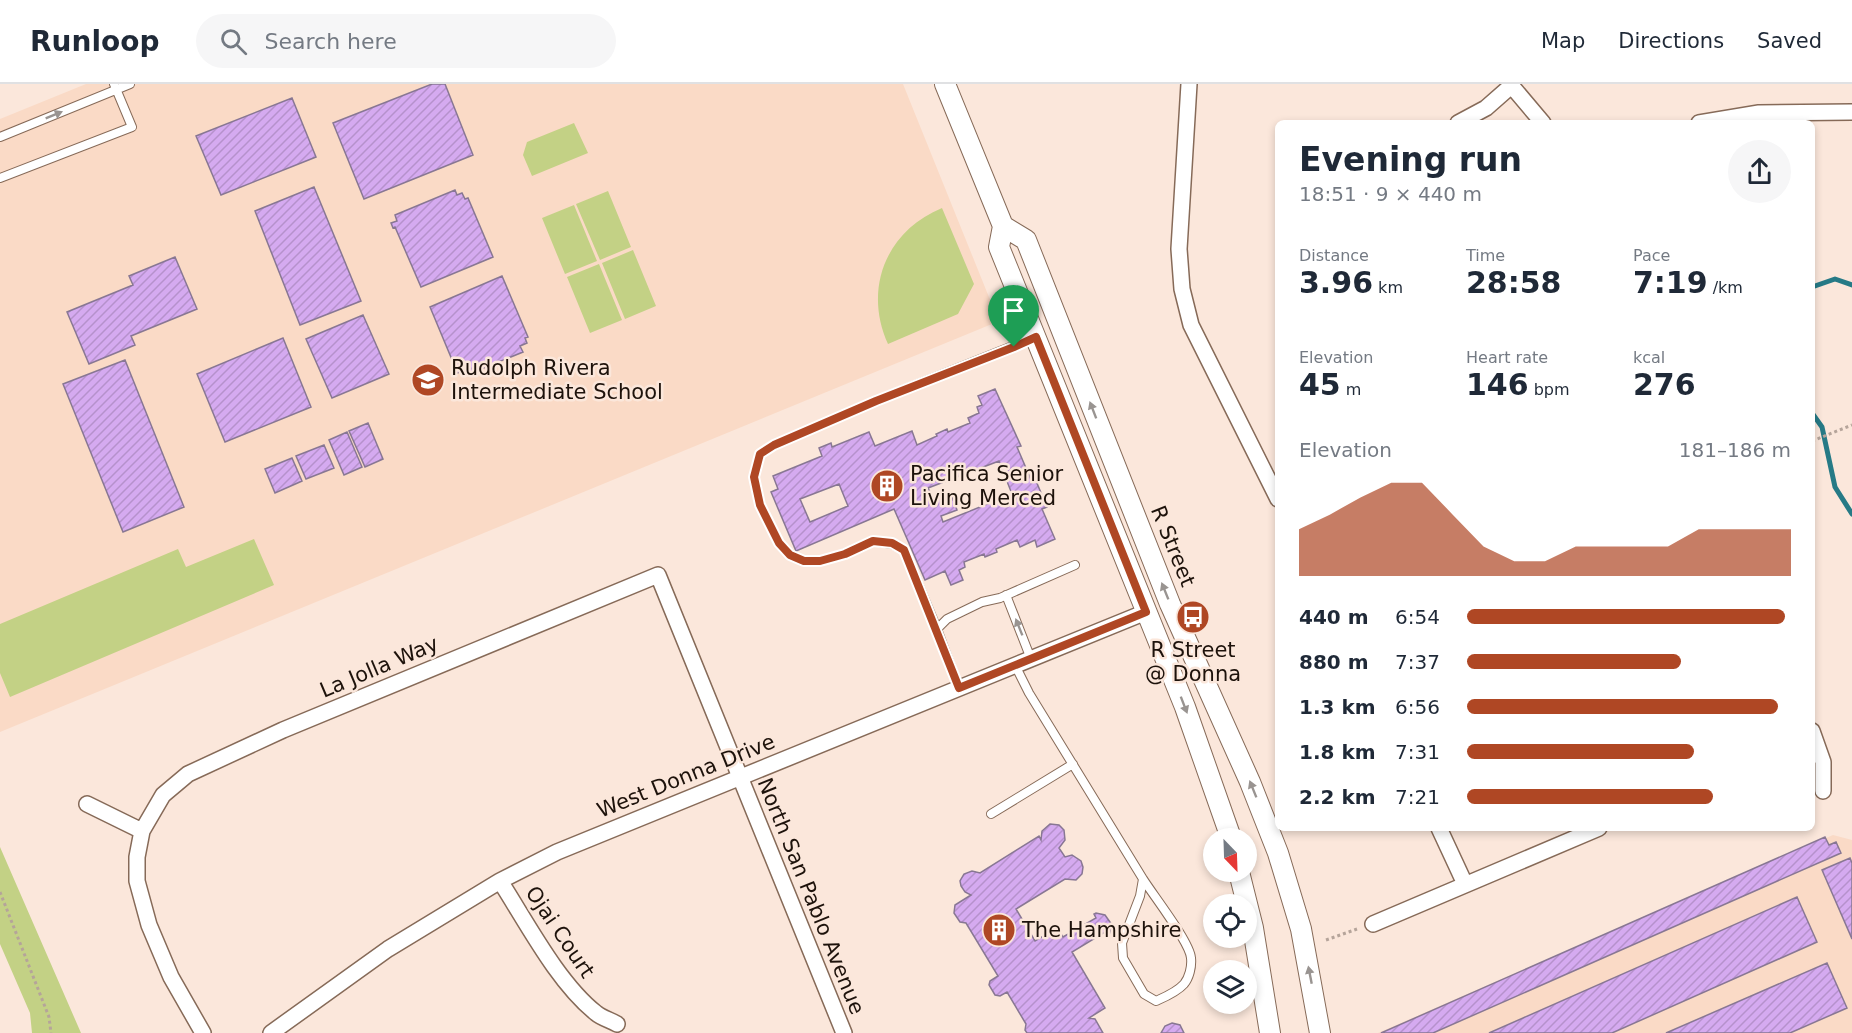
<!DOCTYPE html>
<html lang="en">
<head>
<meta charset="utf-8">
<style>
	body { margin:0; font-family:"DejaVu Sans",sans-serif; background:#f6f6f7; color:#1f2937; height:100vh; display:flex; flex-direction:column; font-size:22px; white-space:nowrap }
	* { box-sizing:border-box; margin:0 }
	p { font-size:20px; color:#747a83 }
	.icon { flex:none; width:33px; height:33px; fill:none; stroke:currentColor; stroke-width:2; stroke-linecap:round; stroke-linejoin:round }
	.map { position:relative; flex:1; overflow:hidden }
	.sheet { position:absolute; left:1275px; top:36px; width:540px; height:711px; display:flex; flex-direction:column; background:#fff; border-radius:9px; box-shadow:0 3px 9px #0003 }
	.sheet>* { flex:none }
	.needle { width:39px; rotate:157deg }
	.controls { position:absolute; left:1203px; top:744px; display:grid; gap:12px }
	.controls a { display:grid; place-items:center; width:54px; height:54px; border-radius:50%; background:#fff; box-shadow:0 3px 9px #0003; font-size:30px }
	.pin { position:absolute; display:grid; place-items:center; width:51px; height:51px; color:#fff; margin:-62px -26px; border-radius:50% 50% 50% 0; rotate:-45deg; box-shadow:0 0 6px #0007 }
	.pin .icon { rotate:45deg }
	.round { display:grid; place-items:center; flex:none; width:63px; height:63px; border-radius:32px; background:#f6f6f7 }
	.headline { display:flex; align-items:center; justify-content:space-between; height:102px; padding:0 24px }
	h1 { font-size:33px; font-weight:800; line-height:45px }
	.metrics { display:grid; grid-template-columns:repeat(3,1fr); gap:9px; height:102px; padding:6px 24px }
	.metrics div { display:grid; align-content:center }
	.metrics b { font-size:30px; font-weight:800 }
	.metrics small { font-size:16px; font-weight:400 }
	.metrics p { font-size:16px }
	.chart { height:168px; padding:12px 24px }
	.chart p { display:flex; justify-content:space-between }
	.chart svg { width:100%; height:108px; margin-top:6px; fill:#af4724; opacity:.7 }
	ul { padding:0 24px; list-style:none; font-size:20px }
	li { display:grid; grid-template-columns:96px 72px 1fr; align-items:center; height:45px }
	li i { height:15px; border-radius:8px; background:#af4724 }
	header { display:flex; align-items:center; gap:36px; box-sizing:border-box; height:84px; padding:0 30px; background:#fff; border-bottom:2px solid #e0e1e3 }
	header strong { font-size:28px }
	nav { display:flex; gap:33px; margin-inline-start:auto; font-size:21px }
	.search { width:420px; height:54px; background:#f6f6f7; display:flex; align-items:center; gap:15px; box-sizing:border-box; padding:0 21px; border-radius:33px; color:#747a83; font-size:22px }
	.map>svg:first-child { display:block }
	.built { fill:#fadac6 }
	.park { fill:#c3d185 }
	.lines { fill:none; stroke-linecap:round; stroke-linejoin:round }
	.stream { stroke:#267a86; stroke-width:5 }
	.building { fill:url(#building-hatch); stroke:#887793; stroke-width:1.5; fill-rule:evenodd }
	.service-casing { stroke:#866a58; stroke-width:10 }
	.minor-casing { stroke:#866a58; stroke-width:18 }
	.tertiary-casing { stroke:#866a58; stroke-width:22 }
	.path { stroke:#b5a49a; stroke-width:3; stroke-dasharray:3 3; stroke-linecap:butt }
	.service { stroke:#fff; stroke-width:8 }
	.minor { stroke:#fff; stroke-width:15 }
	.tertiary { stroke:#fff; stroke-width:20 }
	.oneway { fill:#999491 }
	.route-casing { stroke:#fff; stroke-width:12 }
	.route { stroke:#af4724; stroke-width:8 }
	.labels { text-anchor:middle; stroke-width:5; stroke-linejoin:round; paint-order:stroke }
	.poi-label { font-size:21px; fill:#1d120b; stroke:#fbe7db; text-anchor:start }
	.street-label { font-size:21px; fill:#1d120b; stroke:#fbe7db }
</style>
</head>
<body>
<header>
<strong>Runloop</strong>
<div class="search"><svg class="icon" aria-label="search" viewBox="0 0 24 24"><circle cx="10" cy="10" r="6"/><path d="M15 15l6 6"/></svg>Search here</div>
<nav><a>Map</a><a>Directions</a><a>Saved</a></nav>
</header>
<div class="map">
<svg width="1852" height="949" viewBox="0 0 1852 949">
	<defs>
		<pattern id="building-hatch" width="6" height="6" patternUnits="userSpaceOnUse" patternTransform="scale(1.5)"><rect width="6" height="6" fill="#d5aaf0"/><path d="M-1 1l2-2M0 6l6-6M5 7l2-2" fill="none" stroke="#b691cc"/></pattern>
	</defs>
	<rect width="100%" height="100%" fill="#fbe7db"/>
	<path class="built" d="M86 0H903L997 233 992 240 0 648V35Z
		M1833 751 1852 756V949H1378Z"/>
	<path class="park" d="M574 39 588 69 532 92 523 71 527 58Z
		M608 107 631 163 600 176 576 120Z
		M574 121 597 177 565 190 542 134Z
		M942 124 974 200 958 230 888 260C863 205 886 147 942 124Z
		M633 166 656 222 625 235 602 179Z
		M599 180 622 236 590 249 567 193Z
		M254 455 274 501 10 613 0 589V540L178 465 186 483Z
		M0 763 81 949H32L30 929 0 860Z"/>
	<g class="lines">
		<path class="stream" d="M1812 203 1835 195 1852 201
			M1812 329 1822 343 1835 403 1852 430"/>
	</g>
	<path class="building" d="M432 0H445L473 71 364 115 333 39Z
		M292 14 316 73 221 111 196 52Z
		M314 103 361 217 300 241 255 127Z
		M455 106 457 111 462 109 465 115 468 114 493 173 421 203 395 143 393 144 391 139 397 137 395 131Z
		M175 173 197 225 131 252 135 261 89 280 67 228 133 201 129 192Z
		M502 192 528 253 525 254 527 259 520 262 523 268 464 292 462 287 455 290 453 284 455 283 430 223Z
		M363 231 389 290 332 314 306 255Z
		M283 254 311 323 225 358 197 290Z
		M125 276 184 423 123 448 63 300Z
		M995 305 1021 362 1017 363 1032 398 1036 397 1047 423 1042 425 1055 455 1037 463 1035 456 1020 463 1017 456 996 465 997 468 985 473 984 470 964 478 965 483 959 486 963 496 951 501 945 487 925 496 894 425 796 467 771 408 778 405 773 392 822 372 819 364 831 359 832 363 869 348 875 362 912 347 917 361 937 352 936 350 947 345 948 348 970 339 968 334 979 329 977 323 982 321 978 312ZM999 377 1012 410 943 438 941 432 957 426 951 410 934 416 928 404ZM839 400 848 422 810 438 800 415Z
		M368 339 383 375 365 383 349 347Z
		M347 348 362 383 344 391 329 356Z
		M324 361 334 384 306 395 296 372Z
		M292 374 302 397 275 409 265 385Z
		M1050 740 1059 741 1064 746 1065 756 1059 764 1065 773 1072 771 1081 777 1083 783 1082 790 1076 796 1065 795 1016 825 1035 857 1057 844 1063 853 1096 834 1094 830 1096 829 1105 831 1112 841 1109 851 1108 852 1105 848 1072 868 1105 924 1089 934 1095 935 1103 949H1027L1025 946 1026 940 1007 908 1000 912 995 911 989 901 990 897 998 892 966 839 960 838 954 829 955 821 971 811 965 808 961 802 960 797 964 790 972 787 980 789 1039 752 1041 756 1042 747Z
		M1825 753 1829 761 1836 758 1841 769 1433 949H1381Z
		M1850 774 1852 779V855L1822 786Z
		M1797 813 1817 858 1612 949H1489Z
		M1827 879 1847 924 1790 949H1666Z
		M1172 939 1180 941 1184 949H1161L1165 942Z"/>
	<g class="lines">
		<g class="service-casing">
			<path id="service" d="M0 53 130 0
				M0 94 132 43 114 0
				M1006 511 1031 575
				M937 545 904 466 892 460 873 457 845 470 820 477H804L790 471 779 459 760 421 754 393 760 370 774 361 876 317 1035 253
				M1015 581 1029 609 1143 795 1140 812 1122 859 1123 874 1144 910 1156 917C1165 913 1177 908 1184 900 1189 894 1192 883 1191 874 1190 858 1153 811 1143 795
				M959 604 937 545 947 535 982 518 1000 514 1075 481
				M991 730 1073 680"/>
		</g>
		<g class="minor-casing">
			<path id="minor" d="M1189 0 1179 165 1182 205 1191 241 1278 415
				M1510 0 1543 39
				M1458 39 1486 24 1511 2
				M1699 39 1759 29 1852 28
				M1812 647 1823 678V707
				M87 720 142 747
				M1439 744 1465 800
				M500 797C527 839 558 899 596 929 602 934 610 936 617 940
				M1373 840 1599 744
				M203 949 171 893 149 841 137 797V773L142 747 163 711 188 690 283 646 658 491 844 949
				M271 949 388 865 500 797 557 768 1146 528"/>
		</g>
		<g class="tertiary-casing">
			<path id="tertiary" d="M945 0 1003 142 999 163 1185 623 1231 754
				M1003 142 1026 156 1170 520 1250 698 1278 769 1301 845 1320 949
				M1239 788 1253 844 1270 949"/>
		</g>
		<path class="path" d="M1812 357 1852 341
			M0 808 49 933 51 949
			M1326 856 1357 845"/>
		<use href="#service" class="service"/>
		<use href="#minor" class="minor"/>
		<use href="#tertiary" class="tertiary"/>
	</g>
	<defs><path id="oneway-solid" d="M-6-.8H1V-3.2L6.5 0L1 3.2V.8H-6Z" transform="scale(1.5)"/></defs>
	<g class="oneway">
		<use href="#oneway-solid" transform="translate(54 31) rotate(-22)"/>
		<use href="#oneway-solid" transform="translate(1093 326) rotate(-111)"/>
		<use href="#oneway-solid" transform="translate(1165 507) rotate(-112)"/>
		<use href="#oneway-solid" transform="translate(1019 543) rotate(-112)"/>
		<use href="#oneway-solid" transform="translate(1184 621) rotate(69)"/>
		<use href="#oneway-solid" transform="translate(1253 705) rotate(-112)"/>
		<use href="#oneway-solid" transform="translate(1310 891) rotate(-101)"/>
	</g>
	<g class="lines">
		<g class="route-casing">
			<path id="route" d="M1036 253 1146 528 959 604 904 466 892 459 873 457 845 470 820 477H804L790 471 779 459 760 421 754 393 760 370 774 361 876 317 1014 263Z"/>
		</g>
		<use href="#route" class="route"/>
	</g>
	<defs>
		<g id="school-disc" transform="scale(1.725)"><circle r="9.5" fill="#af4724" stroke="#fbe7db"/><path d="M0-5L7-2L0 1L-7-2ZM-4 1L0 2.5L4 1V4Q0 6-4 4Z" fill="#fff"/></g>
		<g id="building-disc" transform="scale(1.725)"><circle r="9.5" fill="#af4724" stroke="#fbe7db"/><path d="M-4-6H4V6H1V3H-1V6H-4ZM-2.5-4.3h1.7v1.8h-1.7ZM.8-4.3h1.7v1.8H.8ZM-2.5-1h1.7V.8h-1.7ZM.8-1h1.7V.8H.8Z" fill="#fff"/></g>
		<g id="bus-disc" transform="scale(1.725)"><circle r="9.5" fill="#af4724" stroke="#fbe7db"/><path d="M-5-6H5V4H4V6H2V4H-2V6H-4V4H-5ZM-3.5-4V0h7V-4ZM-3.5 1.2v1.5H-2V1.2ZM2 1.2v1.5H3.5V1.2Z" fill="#fff"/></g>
	</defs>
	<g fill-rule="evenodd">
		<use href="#school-disc" x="428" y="296"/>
		<use href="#building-disc" x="887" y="402"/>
		<use href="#bus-disc" x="1193" y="533"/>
		<use href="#building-disc" x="999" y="846"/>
	</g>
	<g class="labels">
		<g class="poi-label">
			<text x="451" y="291">Rudolph Rivera<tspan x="451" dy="24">Intermediate School</tspan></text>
			<text x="910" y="397">Pacifica Senior<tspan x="910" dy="24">Living Merced</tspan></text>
			<text x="1193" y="573" text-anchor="middle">R Street<tspan x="1193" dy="24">@ Donna</tspan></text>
			<text x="1022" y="853">The Hampshire</text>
		</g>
		<g class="street-label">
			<text transform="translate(1173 462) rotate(68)" y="7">R Street</text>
			<text transform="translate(379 583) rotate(-23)" y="7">La Jolla Way</text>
			<text transform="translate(686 692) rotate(-22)" y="7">West Donna Drive</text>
			<text transform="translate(811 812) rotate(68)" y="7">North San Pablo Avenue</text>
			<text transform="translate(560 848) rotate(56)" y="7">Ojai Court</text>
		</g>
	</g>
</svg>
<div class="controls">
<a><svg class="needle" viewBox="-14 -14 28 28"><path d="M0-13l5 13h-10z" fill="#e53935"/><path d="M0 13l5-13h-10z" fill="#747a83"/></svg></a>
<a><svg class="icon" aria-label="locate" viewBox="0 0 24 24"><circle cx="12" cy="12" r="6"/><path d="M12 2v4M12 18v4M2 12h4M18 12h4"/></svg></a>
<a><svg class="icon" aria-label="layers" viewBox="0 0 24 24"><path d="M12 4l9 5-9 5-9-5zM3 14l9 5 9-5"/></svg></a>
</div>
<div class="pin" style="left:1014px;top:263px;background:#1e9e55"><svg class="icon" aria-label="arrive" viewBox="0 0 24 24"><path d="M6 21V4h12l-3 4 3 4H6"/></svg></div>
<section class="sheet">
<div class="headline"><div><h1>Evening run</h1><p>18:51 · 9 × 440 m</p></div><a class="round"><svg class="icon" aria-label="share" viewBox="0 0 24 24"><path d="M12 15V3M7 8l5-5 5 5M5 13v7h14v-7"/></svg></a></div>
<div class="metrics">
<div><p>Distance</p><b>3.96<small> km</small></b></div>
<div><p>Time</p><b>28:58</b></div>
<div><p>Pace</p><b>7:19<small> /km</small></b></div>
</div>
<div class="metrics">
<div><p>Elevation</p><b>45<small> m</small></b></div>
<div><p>Heart rate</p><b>146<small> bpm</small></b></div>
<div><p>kcal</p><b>276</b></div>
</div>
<div class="chart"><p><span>Elevation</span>181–186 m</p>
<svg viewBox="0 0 160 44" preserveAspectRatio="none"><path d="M0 44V25L10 19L20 12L30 6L40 6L50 19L60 32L70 38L80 38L90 32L100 32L110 32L120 32L130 25L140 25L150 25L160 25V44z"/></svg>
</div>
<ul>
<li><b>440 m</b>6:54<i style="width:98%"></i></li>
<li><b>880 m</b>7:37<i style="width:66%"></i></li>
<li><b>1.3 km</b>6:56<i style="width:96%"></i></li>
<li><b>1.8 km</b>7:31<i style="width:70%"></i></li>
<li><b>2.2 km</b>7:21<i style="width:76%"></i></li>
</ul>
</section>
</div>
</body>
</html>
